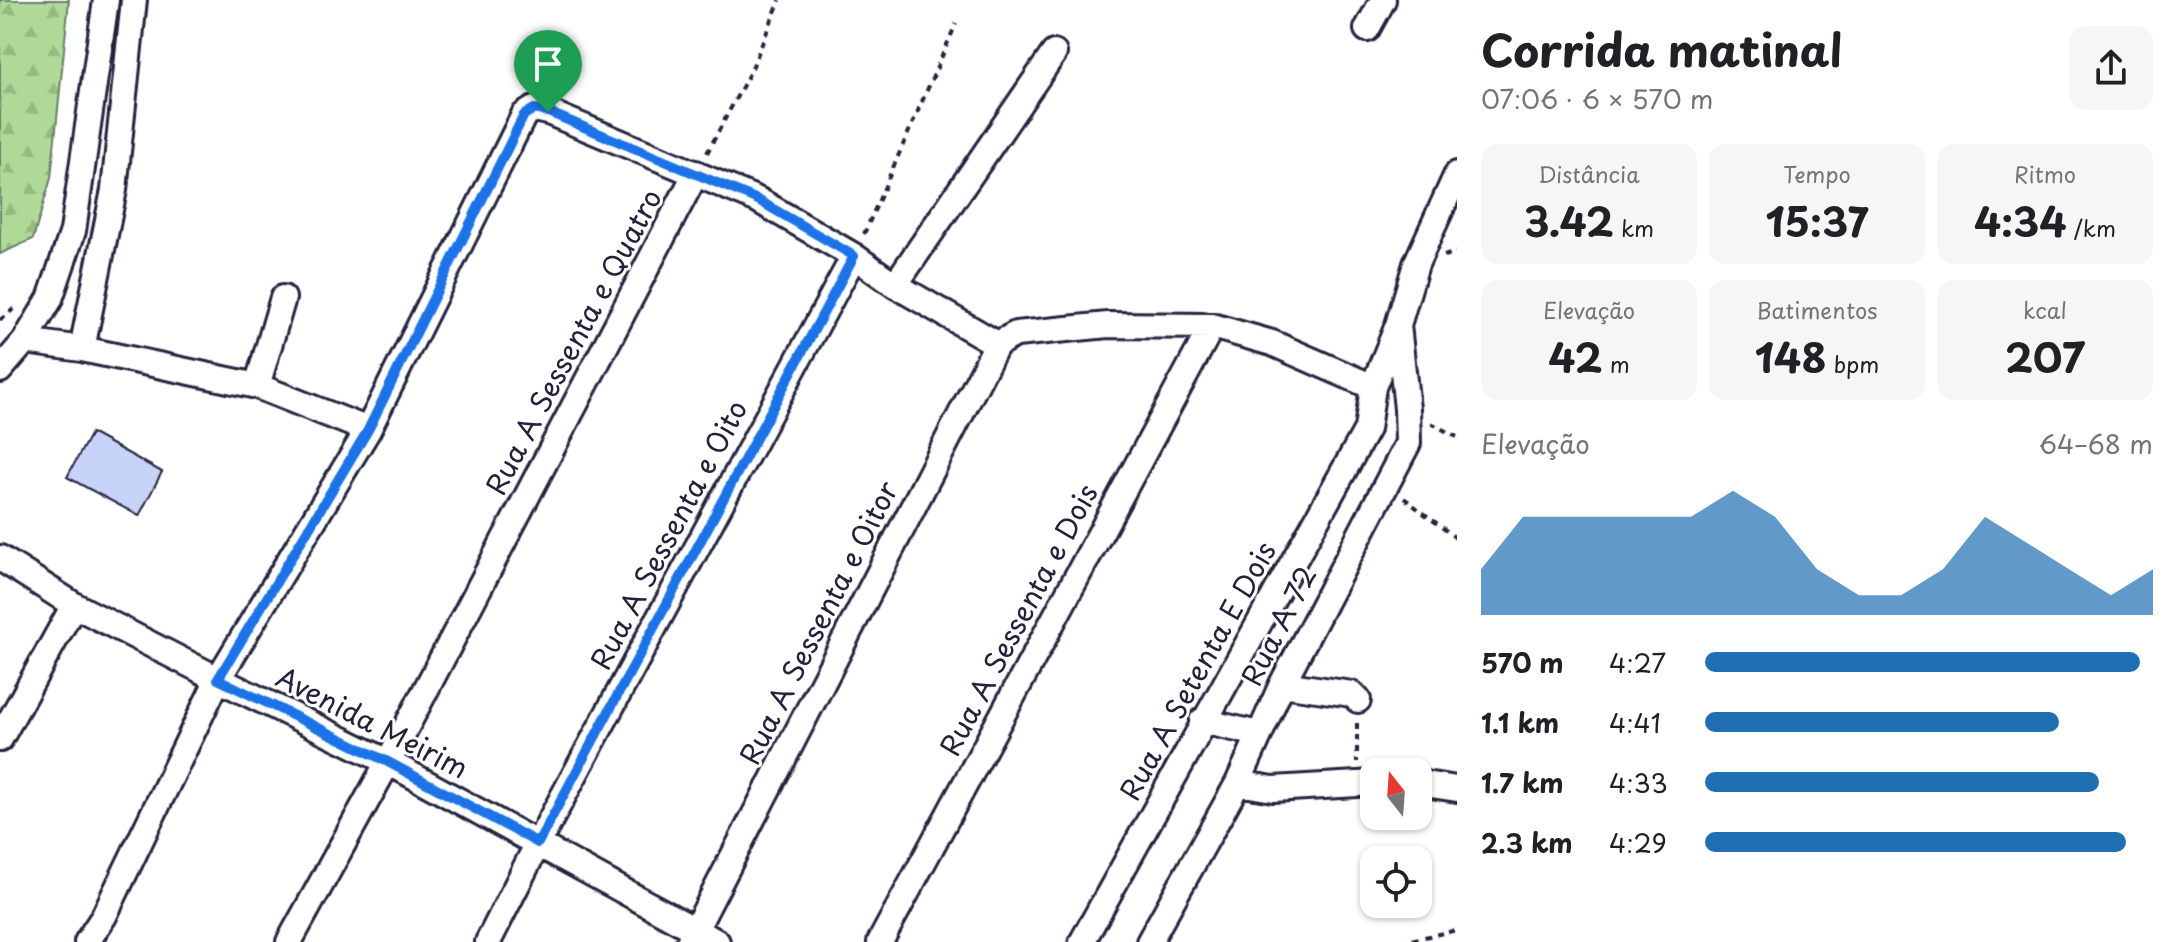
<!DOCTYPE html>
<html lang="pt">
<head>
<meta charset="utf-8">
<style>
	body { margin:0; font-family:"Playpen Sans",sans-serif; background:#f6f6f6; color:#202124; height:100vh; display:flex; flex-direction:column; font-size:30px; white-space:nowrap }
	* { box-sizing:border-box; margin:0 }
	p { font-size:26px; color:#757577 }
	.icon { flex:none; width:44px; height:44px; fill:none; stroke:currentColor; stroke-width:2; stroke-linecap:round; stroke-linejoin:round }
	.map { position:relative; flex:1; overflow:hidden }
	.sheet { display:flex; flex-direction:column; background:#fff; width:720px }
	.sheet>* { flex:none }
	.needle { width:52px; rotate:343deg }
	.fabs { position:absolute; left:1360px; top:758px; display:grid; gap:16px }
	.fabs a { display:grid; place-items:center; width:72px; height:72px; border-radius:16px; background:#fff; box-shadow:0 2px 6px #0004; font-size:40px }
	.pin { position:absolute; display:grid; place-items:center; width:68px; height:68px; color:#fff; margin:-82px -34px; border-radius:50% 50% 50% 0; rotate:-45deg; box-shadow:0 0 8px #0007 }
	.pin .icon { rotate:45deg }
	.round { display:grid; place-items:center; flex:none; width:84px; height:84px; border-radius:16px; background:#f6f6f6 }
	.summary { display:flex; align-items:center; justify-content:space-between; height:136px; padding:0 24px }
	h1 { font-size:44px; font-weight:700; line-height:60px }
	.figures { display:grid; grid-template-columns:repeat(3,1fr); gap:12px; height:136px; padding:8px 24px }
	.figures div { display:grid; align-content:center; border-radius:16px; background:#f6f6f6; text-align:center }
	.figures b { font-size:40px; font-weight:700 }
	.figures small { font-size:22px; font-weight:400 }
	.figures p { font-size:22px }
	.chart { height:224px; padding:16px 24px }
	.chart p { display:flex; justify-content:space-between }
	.chart svg { width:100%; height:144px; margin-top:8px; fill:#1f6fb2; opacity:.7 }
	ul { padding:0 24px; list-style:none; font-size:26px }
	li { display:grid; grid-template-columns:128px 96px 1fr; align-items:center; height:60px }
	li i { height:20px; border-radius:10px; background:#1f6fb2 }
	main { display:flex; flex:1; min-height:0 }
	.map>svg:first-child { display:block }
	.forest { fill:url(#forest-firs); stroke:#687e68; stroke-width:2 }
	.building { fill:#c8d3fa; stroke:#22223b; stroke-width:2 }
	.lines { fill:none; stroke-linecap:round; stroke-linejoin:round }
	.minor-casing { stroke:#22223b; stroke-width:30 }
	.path { stroke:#22223b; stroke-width:4; stroke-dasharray:6 6; stroke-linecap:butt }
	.minor { stroke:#fff; stroke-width:24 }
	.route-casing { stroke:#fff; stroke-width:16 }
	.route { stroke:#1a73e8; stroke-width:10 }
	.labels { text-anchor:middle; stroke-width:6; stroke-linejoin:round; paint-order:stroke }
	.street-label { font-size:28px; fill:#22223b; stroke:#fff }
</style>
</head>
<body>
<main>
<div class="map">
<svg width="1457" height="942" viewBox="0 0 1457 942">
	<defs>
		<pattern id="forest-firs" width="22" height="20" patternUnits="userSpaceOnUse" patternTransform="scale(2)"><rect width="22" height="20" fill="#afd996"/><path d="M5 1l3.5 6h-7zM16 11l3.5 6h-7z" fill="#96ba82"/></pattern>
	</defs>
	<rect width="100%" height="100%" fill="#fff"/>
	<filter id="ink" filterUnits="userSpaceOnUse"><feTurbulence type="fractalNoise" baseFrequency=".0125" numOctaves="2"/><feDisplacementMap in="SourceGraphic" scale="16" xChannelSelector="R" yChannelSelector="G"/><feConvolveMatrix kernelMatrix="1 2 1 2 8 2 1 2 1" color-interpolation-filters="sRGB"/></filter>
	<g filter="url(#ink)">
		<path class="forest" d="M0 0H69L51 178 33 239 0 254Z"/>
		<path class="building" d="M91 433 162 472 139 516 67 477Z"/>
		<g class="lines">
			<g class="minor-casing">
				<path id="minor" d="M1367 29 1383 0
					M895 285 1054 53
					M25 341 82 349 257 386 368 430
					M997 344 1016 334 1108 325 1212 326 1272 343 1373 387 1367 429 1082 942
					M82 349 114 190 134 0
					M0 370 25 341 50 299 73 231 106 0
					M257 386 283 298
					M1373 387 1398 325 1416 264 1457 174
					M0 558 74 605 218 679 388 762 717 942
					M1282 684 1352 694 1358 700
					M1202 721 1259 734
					M0 739 74 605
					M1238 783 1273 789 1374 783
					M1418 783 1457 789
					M87 942 104 916 218 679 368 430 524 115 534 109 548 112 758 200 854 256 895 285 997 344
					M289 942 388 762 696 173
					M488 942 538 843 854 256
					M689 942 997 344
					M880 942 1212 326
					M1149 942 1238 783 1282 684 1408 443 1407 409 1398 325"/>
			</g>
			<path class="path" d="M707 153 752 68 780 0
				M864 234 956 24
				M1444 256 1457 252
				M0 320 16 307
				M1431 423 1457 437
				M1404 498 1457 539
				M1357 723V762
				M1401 942 1457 930"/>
			<use href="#minor" class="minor"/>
		</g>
	</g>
	<g class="lines" filter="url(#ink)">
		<g class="route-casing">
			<path id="route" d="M534 109 548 112 758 200 854 256 538 843 388 762 218 679 368 430 524 115Z"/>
		</g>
		<use href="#route" class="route"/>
	</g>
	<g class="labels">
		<g class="street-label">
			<text transform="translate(574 342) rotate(-62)" y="10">Rua A Sessenta e Quatro</text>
			<text transform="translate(669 535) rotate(-62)" y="10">Rua A Sessenta e Oito</text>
			<text transform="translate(1019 620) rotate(-62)" y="10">Rua A Sessenta e Dois</text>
			<text transform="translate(819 623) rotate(-63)" y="10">Rua A Sessenta e Oitor</text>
			<text transform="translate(1279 626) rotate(-63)" y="10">Rua A 72</text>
			<text transform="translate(1198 671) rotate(-61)" y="10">Rua A Setenta E Dois</text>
			<text transform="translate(372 723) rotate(27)" y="10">Avenida Meirim</text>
		</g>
	</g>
</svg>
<div class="fabs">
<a><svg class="needle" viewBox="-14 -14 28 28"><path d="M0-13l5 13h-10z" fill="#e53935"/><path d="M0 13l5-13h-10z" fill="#757577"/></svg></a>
<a><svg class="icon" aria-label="locate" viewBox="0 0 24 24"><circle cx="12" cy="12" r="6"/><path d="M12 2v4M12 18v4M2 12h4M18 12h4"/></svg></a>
</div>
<div class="pin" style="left:548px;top:112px;background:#1e9e55"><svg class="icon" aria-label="arrive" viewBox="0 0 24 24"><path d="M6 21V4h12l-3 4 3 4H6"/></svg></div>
</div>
<section class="sheet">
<div class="summary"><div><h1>Corrida matinal</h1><p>07:06 · 6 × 570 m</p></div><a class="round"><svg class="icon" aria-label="share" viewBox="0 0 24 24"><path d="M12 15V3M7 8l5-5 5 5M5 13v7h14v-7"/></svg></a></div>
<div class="figures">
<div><p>Distância</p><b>3.42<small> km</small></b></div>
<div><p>Tempo</p><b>15:37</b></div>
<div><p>Ritmo</p><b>4:34<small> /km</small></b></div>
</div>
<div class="figures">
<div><p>Elevação</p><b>42<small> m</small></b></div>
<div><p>Batimentos</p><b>148<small> bpm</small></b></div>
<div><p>kcal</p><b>207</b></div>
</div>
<div class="chart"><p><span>Elevação</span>64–68 m</p>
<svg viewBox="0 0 160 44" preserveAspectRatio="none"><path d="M0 44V30L10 14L20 14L30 14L40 14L50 14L60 6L70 14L80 30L90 38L100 38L110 30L120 14L130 22L140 30L150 38L160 30V44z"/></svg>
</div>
<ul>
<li><b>570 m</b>4:27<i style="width:97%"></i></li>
<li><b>1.1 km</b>4:41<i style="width:79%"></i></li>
<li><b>1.7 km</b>4:33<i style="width:88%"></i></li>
<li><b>2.3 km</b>4:29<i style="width:94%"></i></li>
</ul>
</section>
</main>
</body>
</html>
